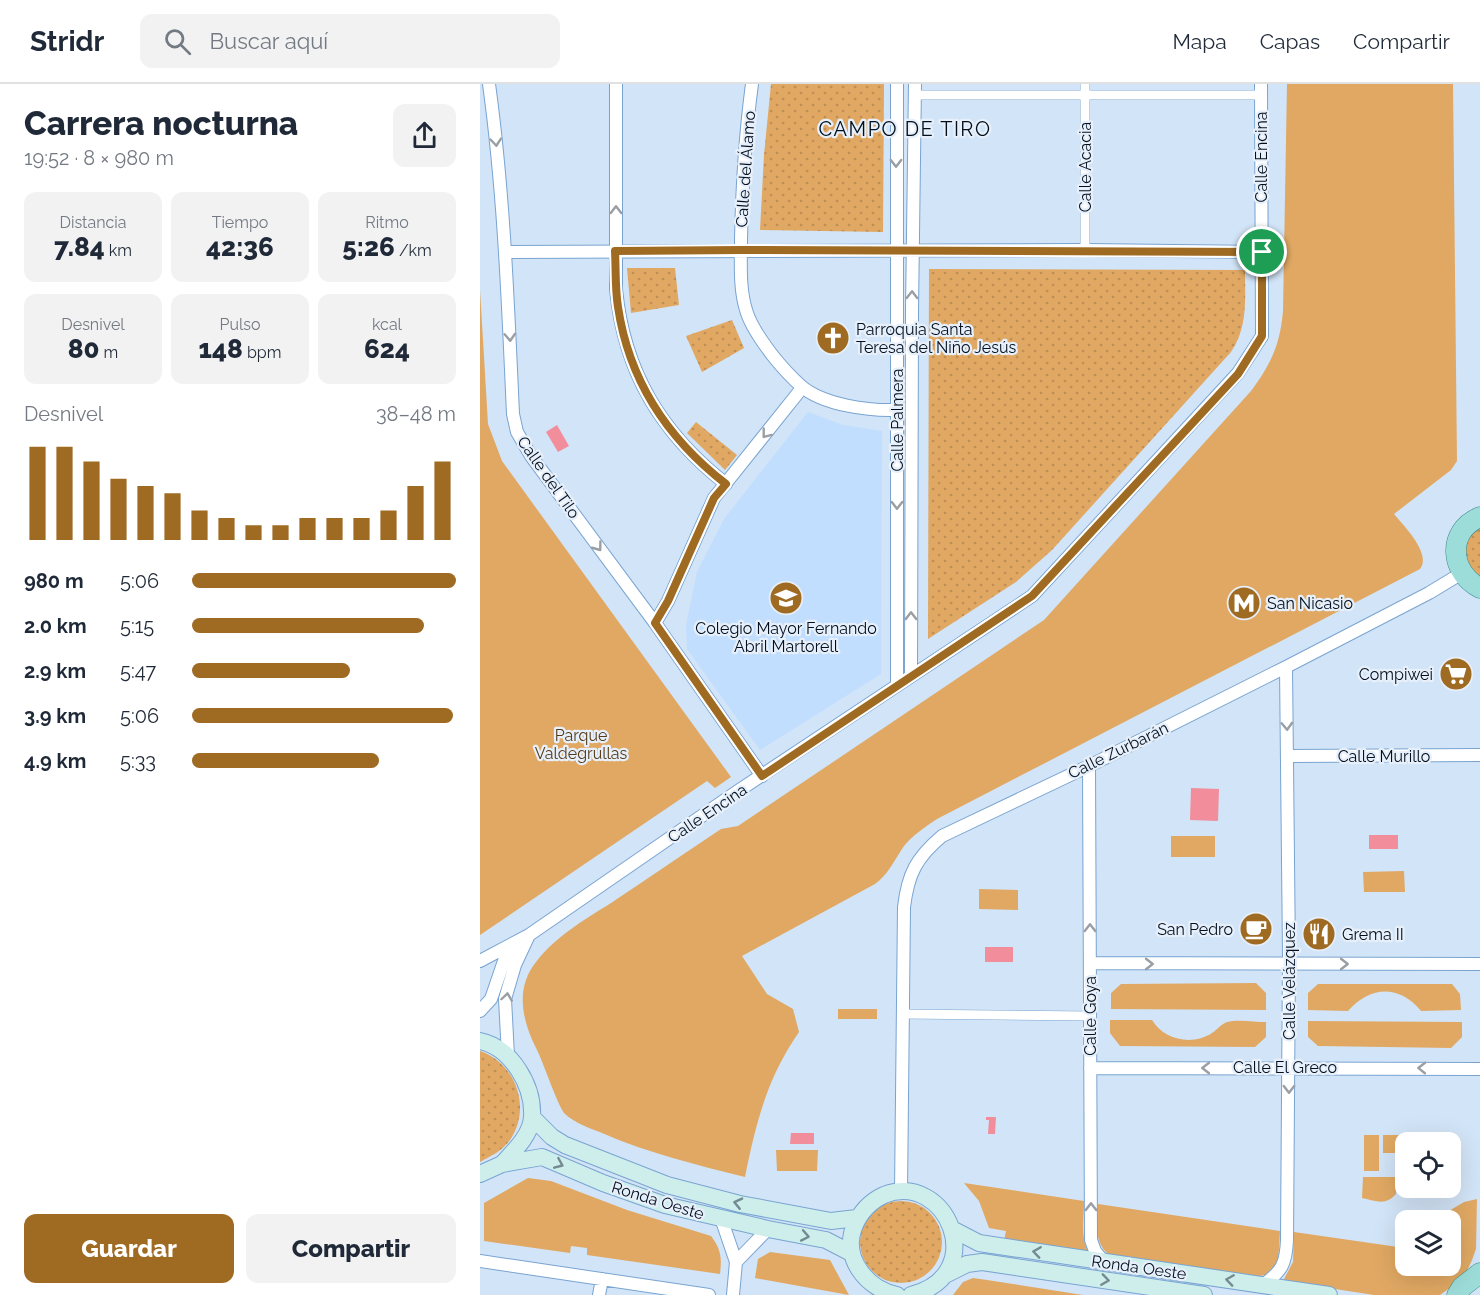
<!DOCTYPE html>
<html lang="es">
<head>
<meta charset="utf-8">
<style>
	body { margin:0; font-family:Raleway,sans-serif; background:#f2f2f3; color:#1f2937; height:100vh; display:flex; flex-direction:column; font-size:22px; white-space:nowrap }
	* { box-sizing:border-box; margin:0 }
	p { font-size:20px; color:#747a83 }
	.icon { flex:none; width:33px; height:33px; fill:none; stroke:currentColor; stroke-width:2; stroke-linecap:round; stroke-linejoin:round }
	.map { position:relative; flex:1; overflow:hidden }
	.sheet { display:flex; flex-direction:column; background:#fff; width:480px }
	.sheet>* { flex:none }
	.controls { position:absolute; left:915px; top:1048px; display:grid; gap:12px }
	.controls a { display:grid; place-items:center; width:66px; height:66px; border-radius:12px; background:#fff; box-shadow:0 6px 24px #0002; font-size:30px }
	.pin { position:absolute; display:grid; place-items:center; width:51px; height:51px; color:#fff; margin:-26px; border:3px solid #fff; border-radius:50%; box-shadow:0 2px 6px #0007 }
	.round { display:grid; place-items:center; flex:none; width:63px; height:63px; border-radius:12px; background:#f2f2f3 }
	.summary { display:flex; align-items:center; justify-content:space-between; height:102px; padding:0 24px }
	h1 { font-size:33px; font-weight:800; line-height:45px }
	.stats { display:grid; grid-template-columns:repeat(3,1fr); gap:9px; height:102px; padding:6px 24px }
	.stats div { display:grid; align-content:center; border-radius:12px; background:#f2f2f3; text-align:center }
	.stats b { font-size:26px; font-weight:800 }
	.stats small { font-size:16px; font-weight:400 }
	.stats p { font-size:16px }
	.chart { height:168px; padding:12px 24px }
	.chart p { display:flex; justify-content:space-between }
	.chart svg { width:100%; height:108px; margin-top:6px; stroke:#9f6b23; stroke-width:6 }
	.cta { display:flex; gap:12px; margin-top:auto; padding:12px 24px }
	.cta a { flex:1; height:69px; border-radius:12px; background:#9f6b23; color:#fff; font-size:24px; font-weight:800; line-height:69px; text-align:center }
	.cta a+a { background:#f2f2f3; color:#1f2937 }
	ul { padding:0 24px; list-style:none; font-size:20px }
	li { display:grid; grid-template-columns:96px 72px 1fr; align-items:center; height:45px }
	li i { height:15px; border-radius:8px; background:#9f6b23 }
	header { display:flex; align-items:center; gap:36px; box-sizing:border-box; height:84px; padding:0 30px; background:#fff; border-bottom:2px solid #e0e1e3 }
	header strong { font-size:28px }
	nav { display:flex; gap:33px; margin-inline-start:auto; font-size:21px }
	.search { width:420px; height:54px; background:#f2f2f3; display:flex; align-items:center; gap:15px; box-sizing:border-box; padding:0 21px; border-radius:12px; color:#747a83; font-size:22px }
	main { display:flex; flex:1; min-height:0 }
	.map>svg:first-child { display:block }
	.built { fill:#c1defe }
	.grass { fill:url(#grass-dots) }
	.green { fill:#e0a863 }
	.water { fill:#f28d9c }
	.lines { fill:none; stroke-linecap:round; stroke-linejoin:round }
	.pedestrian-casing { stroke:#79a4d1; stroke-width:10 }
	.minor-casing { stroke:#79a4d1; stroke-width:14 }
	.secondary-casing { stroke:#79a4d1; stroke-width:18 }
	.primary-casing { stroke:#3c8688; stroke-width:21 }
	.pedestrian { stroke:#fff; stroke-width:9 }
	.minor { stroke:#fff; stroke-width:12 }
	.secondary { stroke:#ceeeec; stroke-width:16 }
	.primary { stroke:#9dddd9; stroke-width:20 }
	.oneway { stroke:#9a9fa5 }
	.oneway2 { stroke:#728a90 }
	.route-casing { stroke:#fff; stroke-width:12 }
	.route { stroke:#9f6b23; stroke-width:8 }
	.labels { text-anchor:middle; stroke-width:4.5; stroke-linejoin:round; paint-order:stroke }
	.street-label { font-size:16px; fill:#020f1f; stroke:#e7f0fa }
	.poi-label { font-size:16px; fill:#020f1f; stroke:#e7f0fa; text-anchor:start }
	.park-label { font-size:16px; fill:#553a18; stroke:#e7f0fa }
	.quarter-label { font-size:20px; letter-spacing:1.5px; fill:#020f1f; stroke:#e7f0fa }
</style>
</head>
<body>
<header>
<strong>Stridr</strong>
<div class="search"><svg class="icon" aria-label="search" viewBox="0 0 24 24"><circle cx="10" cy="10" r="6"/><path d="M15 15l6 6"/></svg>Buscar aquí</div>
<nav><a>Mapa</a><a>Capas</a><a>Compartir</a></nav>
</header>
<main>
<section class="sheet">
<div class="summary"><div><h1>Carrera nocturna</h1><p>19:52 · 8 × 980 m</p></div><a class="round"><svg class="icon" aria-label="share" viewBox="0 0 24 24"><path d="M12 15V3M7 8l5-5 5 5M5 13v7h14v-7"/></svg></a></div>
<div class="stats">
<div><p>Distancia</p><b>7.84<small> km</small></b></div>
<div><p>Tiempo</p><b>42:36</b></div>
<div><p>Ritmo</p><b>5:26<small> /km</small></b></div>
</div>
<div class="stats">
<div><p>Desnivel</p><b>80<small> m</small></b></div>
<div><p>Pulso</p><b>148<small> bpm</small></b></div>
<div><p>kcal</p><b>624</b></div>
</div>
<div class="chart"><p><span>Desnivel</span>38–48 m</p>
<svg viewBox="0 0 160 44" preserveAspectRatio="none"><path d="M5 44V6M15 44V6M25 44V12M35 44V19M45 44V22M55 44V25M65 44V32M75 44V35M85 44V38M95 44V38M105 44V35M115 44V35M125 44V35M135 44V32M145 44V22M155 44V12"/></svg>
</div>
<ul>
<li><b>980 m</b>5:06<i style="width:100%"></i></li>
<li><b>2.0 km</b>5:15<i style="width:88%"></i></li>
<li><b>2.9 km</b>5:47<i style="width:60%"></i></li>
<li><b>3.9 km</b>5:06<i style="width:99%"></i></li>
<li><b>4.9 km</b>5:33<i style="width:71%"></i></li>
</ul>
<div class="cta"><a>Guardar</a><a>Compartir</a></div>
</section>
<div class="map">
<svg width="1000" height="1211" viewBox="0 0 1000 1211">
	<defs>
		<pattern id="grass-dots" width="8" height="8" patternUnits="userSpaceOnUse" patternTransform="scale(1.5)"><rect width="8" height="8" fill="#e0a863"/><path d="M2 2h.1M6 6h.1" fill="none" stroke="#bf8f56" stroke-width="1.8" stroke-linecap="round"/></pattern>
	</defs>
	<rect width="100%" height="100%" fill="#d2e4f7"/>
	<path class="built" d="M328 328 363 341 402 347 401 590 280 666 207 565 206 541 217 488 244 435Z"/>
	<path class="grass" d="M291 0H404L403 148 280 146 284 71Z
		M147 184H195L199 221 151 229Z
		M449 185 765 186C765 215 768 243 751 268L572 466 536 498 448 555Z
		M252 236 264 264 222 288 206 252Z
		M216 338 257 371 245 386 207 349Z
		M1000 438V494C983 485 984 471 985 454Z
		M0 967C36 979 52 1024 30 1056 22 1067 11 1072 0 1078Z
		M380 1158a41 41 0 1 1 82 0a41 41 0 1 1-82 0Z"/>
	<path class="green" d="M807 0H973L977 377 971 386 914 430C924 442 952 470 940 485L457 735C445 743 433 751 424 762 415 775 408 791 395 800L262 872 287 910 313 925 319 948C287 994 276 1039 265 1093 217 1081 168 1069 122 1049 109 1044 95 1039 85 1030 78 1023 63 977 56 964 42 936 35 904 56 878 76 852 104 836 131 819 168 794 204 770 241 745L258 742 564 536 771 307C791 280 800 261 803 227Z
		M0 206 8 340 22 377 251 693 235 704 227 697 0 851Z
		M691 752H735V773H691Z
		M924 787 925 808H884L883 788Z
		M499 805 538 806V826L499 825Z
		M776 899 786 909V926L631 925V909L641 900Z
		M838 900H972L980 910 981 926 941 927C919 900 890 902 868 927L828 926V909Z
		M358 925H397V935H358Z
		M630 936H672C684 956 712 962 732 949 737 946 741 940 747 938 758 935 774 938 786 938V953L775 963 640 962 630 949Z
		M828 937 982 938V953L971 964 838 962 828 953Z
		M884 1051H899V1087H884Z
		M903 1051H946V1059H926L925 1069H903Z
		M296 1066H338L337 1087H297Z
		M883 1093H917L916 1110C905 1122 897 1117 882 1114Z
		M48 1094 71 1097 147 1126 231 1152C241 1165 242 1174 240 1190L107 1171V1164L91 1162 90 1169 4 1157V1119Z
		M484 1099 604 1117C604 1134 600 1154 609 1169L524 1157 526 1147 509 1144 499 1117Z
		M997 1115 996 1165 992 1176 986 1189 978 1198 960 1211H894L803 1197 813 1178 814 1148 925 1164 926 1182H970V1137H952L984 1118Z
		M618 1120 800 1147 798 1179 785 1191 774 1193 630 1172C613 1158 617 1140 618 1120Z
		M290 1168 350 1176 369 1211 275 1194 278 1175Z
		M493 1194 507 1196 603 1211H473L483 1198Z"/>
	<path class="water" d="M77 341 89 362 78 368 66 348Z
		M711 704 739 705 738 737 710 736Z
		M889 751H918V765H889Z
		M505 863H533V878H505Z
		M506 1033H516L515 1050H508L509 1036H506Z
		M311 1049H334V1060H310Z"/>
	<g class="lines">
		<g class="pedestrian-casing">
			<path id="pedestrian" d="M605 0V166
				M435 11H781
				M423 930 610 932"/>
		</g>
		<g class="minor-casing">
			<path id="minor" d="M9 0C24 109 28 220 33 330L37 348 51 372 175 539 282 692
				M136 0V205C144 288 181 349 246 400
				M272 0C265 52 262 103 261 156 261 180 259 206 267 229 272 244 283 259 293 272 301 282 311 293 321 302 343 321 389 327 417 326
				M417 0V601
				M25 168 605 166 782 168
				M175 539 188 517 234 414 322 304
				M431 591 432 226 435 0
				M808 672 1000 671
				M609 682 611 1156 615 1167 624 1178
				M0 877 49 851 258 707 552 512 758 289 782 252 781 0
				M611 879 1000 880
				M0 927 11 915 25 874 37 863
				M28 972 25 915 35 881 49 851
				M610 984 1000 985
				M421 1108 424 823C428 790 436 774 462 752L609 682 806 583 949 509 982 489
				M241 1134 256 1178 288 1145
				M0 1177 229 1211
				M783 1201C802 1187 806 1180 807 1156L809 872 806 583
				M119 1211 122 1195
				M253 1211 256 1178"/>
		</g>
		<g class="secondary-casing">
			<path id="secondary" d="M0 957C31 963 54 1002 52 1033 51 1051 34 1067 22 1080
				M53 1034 72 1053 85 1061 187 1101 260 1120 351 1137 377 1134
				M0 1090 22 1080 62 1073 123 1099 185 1121 288 1145 346 1156 371 1169
				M472 1145 499 1159 849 1211
				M465 1191 487 1180 502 1178 724 1211
				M417 1211C387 1205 362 1174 374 1143 380 1128 389 1118 404 1111 467 1086 511 1191 431 1211"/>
		</g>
		<g class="primary-casing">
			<path id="primary" d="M1000 433C966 447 970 489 1000 504
				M977 1211 982 1203 1000 1189"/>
		</g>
		<use href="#pedestrian" class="pedestrian"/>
		<use href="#minor" class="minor"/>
		<use href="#secondary" class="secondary"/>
		<use href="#primary" class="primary"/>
	</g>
	<defs><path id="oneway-chevron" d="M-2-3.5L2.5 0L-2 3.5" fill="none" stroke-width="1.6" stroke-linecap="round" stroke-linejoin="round" transform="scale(1.5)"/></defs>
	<g class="oneway">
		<use href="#oneway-chevron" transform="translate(16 58) rotate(85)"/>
		<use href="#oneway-chevron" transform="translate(416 79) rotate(90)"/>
		<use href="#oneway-chevron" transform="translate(136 126) rotate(-90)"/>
		<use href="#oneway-chevron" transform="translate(432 211) rotate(-89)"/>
		<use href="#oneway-chevron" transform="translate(30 253) rotate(87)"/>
		<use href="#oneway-chevron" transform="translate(286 350) rotate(128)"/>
		<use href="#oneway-chevron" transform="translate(417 421) rotate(90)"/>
		<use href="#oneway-chevron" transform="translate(118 463) rotate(53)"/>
		<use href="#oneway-chevron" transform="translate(431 532) rotate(-90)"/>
		<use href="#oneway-chevron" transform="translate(807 642) rotate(88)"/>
		<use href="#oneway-chevron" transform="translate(610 844) rotate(-90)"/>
		<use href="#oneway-chevron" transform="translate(669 880)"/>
		<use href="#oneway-chevron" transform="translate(864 880)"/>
		<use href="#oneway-chevron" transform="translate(27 913) rotate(-82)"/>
		<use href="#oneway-chevron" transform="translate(726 984) rotate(180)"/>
		<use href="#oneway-chevron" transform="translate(942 984) rotate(-179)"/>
		<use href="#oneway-chevron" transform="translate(809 1005) rotate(90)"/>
		<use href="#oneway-chevron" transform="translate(611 1123) rotate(-90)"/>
	</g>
	<g class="oneway2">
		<use href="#oneway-chevron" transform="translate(79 1080) rotate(23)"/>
		<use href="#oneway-chevron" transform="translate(258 1119) rotate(-167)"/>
		<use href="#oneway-chevron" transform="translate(325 1152) rotate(11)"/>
		<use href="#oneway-chevron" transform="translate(557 1168) rotate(-172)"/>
		<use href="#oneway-chevron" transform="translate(625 1196) rotate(8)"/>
		<use href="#oneway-chevron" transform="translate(750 1196) rotate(-172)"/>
	</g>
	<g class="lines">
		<g class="route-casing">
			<path id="route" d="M261 166 782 168V252L758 290 552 512 282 692 175 539 188 517 234 414 246 400C188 355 149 297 138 223 135 205 136 186 135 167Z"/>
		</g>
		<use href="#route" class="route"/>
	</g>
	<defs>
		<g id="church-disc" transform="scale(1.725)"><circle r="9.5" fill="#9f6b23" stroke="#e7f0fa"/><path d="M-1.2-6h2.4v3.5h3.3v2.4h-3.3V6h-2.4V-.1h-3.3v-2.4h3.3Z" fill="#fff"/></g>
		<g id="university-disc" transform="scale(1.725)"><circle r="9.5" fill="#9f6b23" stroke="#e7f0fa"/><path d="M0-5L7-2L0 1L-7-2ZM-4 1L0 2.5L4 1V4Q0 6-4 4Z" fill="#fff"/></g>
		<g id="metro-disc" transform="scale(1.725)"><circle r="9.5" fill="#9f6b23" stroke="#e7f0fa"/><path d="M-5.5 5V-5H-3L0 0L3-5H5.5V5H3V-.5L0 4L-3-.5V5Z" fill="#fff"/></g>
		<g id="supermarket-disc" transform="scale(1.725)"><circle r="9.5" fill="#9f6b23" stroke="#e7f0fa"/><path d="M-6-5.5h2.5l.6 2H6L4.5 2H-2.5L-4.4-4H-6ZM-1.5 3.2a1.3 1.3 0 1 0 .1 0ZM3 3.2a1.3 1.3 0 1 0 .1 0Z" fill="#fff"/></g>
		<g id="cafe-disc" transform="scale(1.725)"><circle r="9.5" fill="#9f6b23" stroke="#e7f0fa"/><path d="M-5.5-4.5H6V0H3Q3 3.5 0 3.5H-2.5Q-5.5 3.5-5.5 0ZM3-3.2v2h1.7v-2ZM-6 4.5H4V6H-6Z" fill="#fff"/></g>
		<g id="restaurant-disc" transform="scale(1.725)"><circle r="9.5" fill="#9f6b23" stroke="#e7f0fa"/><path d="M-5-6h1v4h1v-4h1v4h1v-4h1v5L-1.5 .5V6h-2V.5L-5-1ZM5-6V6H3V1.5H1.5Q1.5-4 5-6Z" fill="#fff"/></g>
	</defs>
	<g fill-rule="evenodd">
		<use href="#church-disc" x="353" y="254"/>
		<use href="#university-disc" x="306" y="514"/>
		<use href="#metro-disc" x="764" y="519"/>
		<use href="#supermarket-disc" x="976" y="590"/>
		<use href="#cafe-disc" x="776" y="845"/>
		<use href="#restaurant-disc" x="839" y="850"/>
	</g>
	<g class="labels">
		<g class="street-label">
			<text transform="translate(781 73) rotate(-90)" y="6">Calle Encina</text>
			<text transform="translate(605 83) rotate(-90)" y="6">Calle Acacia</text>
			<text transform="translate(265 85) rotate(-86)" y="6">Calle del Álamo</text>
			<text transform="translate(417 336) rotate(-90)" y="6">Calle Palmera</text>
			<text transform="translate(69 393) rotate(55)" y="6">Calle del Tilo</text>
			<text transform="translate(638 666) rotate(-26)" y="6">Calle Zurbarán</text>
			<text x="904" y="678">Calle Murillo</text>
			<text transform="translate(227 729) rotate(-34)" y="6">Calle Encina</text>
			<text transform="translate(809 897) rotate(-90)" y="6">Calle Velázquez</text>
			<text transform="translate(610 932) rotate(-90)" y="6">Calle Goya</text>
			<text x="805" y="989">Calle El Greco</text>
			<text transform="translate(178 1116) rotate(17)" y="6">Ronda Oeste</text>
			<text transform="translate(659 1183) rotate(8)" y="6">Ronda Oeste</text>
		</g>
		<g class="poi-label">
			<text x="376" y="251">Parroquia Santa<tspan x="376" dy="18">Teresa del Niño Jesús</tspan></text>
			<text x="787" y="525">San Nicasio</text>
			<text x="306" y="550" text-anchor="middle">Colegio Mayor Fernando<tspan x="306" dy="18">Abril Martorell</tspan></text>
			<text x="953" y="596" text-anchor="end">Compiwei</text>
			<text x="753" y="851" text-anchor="end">San Pedro</text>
			<text x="862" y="856">Grema II</text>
		</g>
		<g class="park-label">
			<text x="101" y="657">Parque<tspan x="101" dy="18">Valdegrullas</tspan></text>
		</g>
		<g class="quarter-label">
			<text x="425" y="52">CAMPO DE TIRO</text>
		</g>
	</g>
</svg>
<div class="controls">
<a><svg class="icon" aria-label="locate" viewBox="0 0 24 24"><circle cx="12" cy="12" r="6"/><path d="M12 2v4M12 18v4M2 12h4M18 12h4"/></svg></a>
<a><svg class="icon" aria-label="layers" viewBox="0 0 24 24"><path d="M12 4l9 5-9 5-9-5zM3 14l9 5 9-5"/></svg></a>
</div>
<div class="pin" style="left:782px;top:168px;background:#1e9e55"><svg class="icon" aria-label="arrive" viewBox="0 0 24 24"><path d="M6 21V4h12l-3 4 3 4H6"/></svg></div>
</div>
</main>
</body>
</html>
